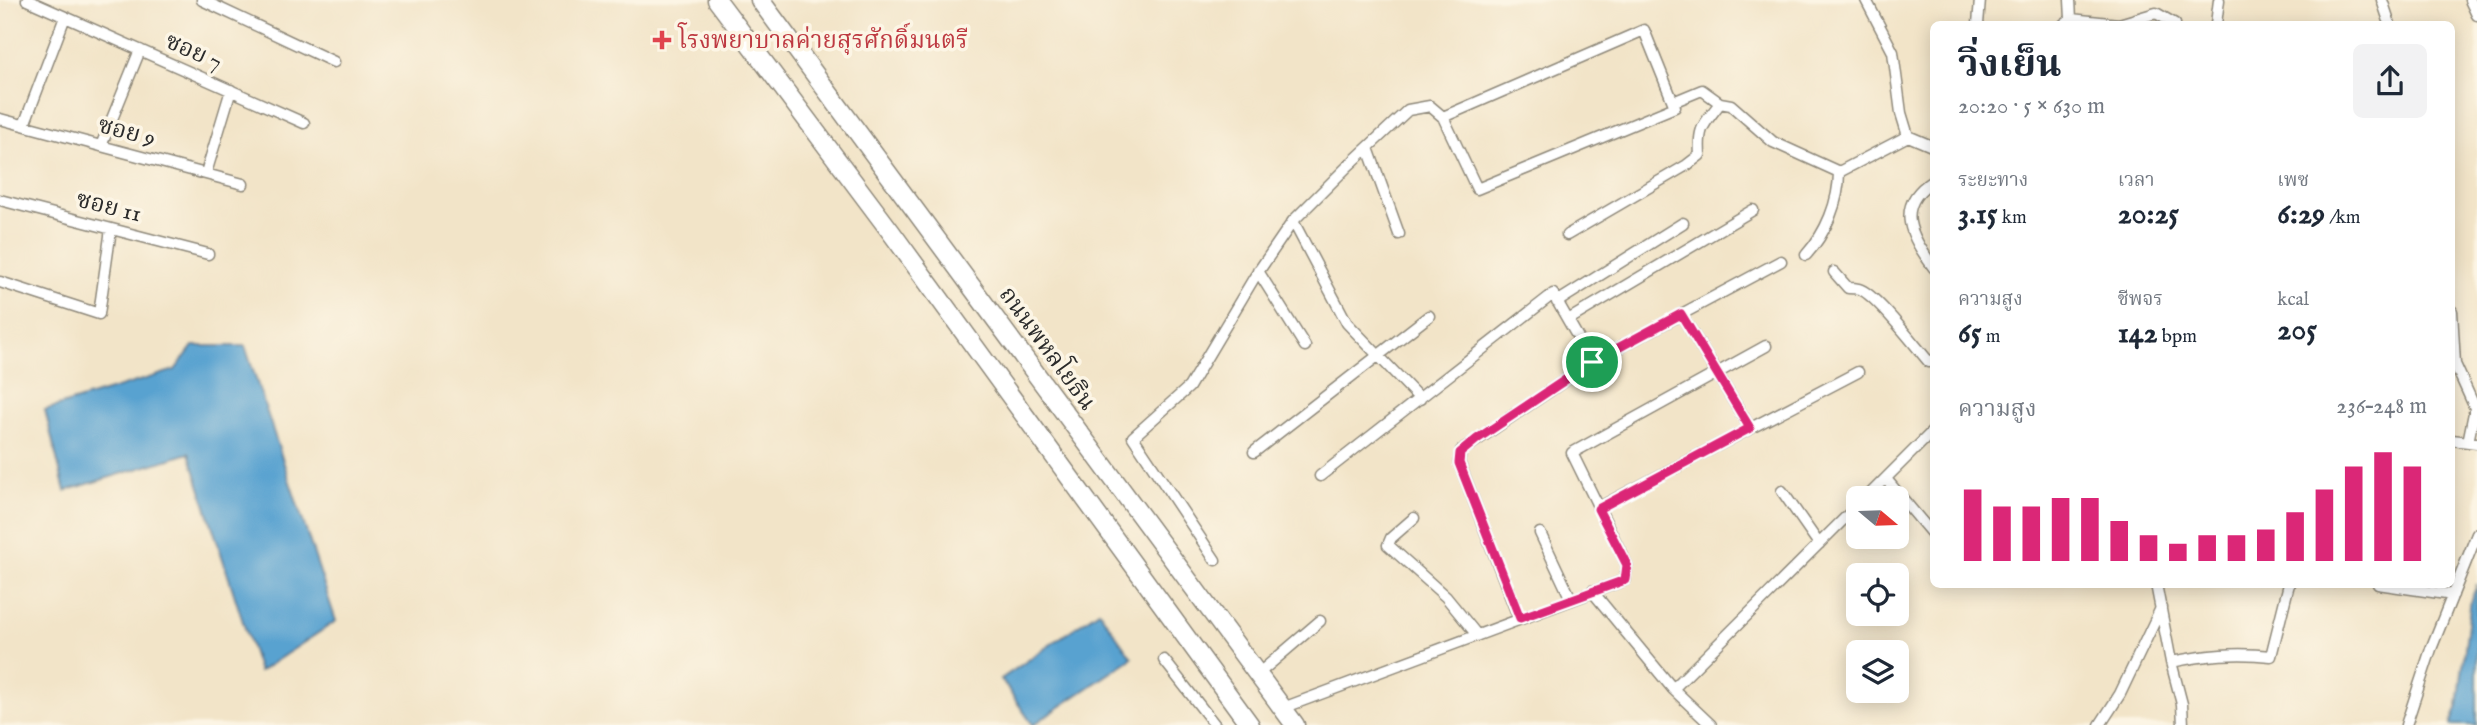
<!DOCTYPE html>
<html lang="th">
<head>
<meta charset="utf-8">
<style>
	body { margin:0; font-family:"IM FELL English","Noto Serif Thai",serif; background:#f2f2f3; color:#1f2937; height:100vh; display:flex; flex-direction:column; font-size:26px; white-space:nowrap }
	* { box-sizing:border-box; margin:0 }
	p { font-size:23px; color:#747a83 }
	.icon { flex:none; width:38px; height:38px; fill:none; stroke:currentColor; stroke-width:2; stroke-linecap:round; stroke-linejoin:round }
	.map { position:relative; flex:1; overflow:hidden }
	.sheet { position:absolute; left:1930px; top:21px; width:525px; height:567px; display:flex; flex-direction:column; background:#fff; border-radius:10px; box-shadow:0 4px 18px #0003 }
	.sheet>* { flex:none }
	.needle { width:46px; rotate:109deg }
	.fabs { position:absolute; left:1846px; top:486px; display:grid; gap:14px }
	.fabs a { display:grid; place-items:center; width:63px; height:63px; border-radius:10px; background:#fff; box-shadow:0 4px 18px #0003; font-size:35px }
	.pin { position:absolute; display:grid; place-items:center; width:60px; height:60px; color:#fff; margin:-30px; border:4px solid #fff; border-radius:50%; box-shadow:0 2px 7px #0007 }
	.round { display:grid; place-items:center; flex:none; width:74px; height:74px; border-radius:10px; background:#f2f2f3 }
	.summary { display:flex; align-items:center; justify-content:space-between; height:119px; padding:0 28px }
	h1 { font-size:38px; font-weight:700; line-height:52px }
	.metrics { display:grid; grid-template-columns:repeat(3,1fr); gap:10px; height:119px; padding:7px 28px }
	.metrics div { display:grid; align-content:center }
	.metrics b { font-size:30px; font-weight:700 }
	.metrics small { font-size:19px; font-weight:400 }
	.metrics p { font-size:19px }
	.chart { height:196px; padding:14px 28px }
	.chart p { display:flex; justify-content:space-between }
	.chart svg { width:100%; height:126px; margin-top:7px; stroke:#db2777; stroke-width:6 }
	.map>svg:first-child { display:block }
	.water { fill:#59a2d0; stroke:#42667e; stroke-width:2 }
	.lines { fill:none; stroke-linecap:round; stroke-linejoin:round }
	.street-casing { stroke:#8e887a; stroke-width:13 }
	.highway-casing { stroke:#8e887a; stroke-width:21 }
	.street { stroke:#fff; stroke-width:10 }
	.highway { stroke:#fff; stroke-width:18 }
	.route-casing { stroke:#fff; stroke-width:14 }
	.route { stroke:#db2777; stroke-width:9 }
	.health-dot { fill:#e0444e; stroke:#fcf5e5; stroke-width:2.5 }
	.labels { text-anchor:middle; stroke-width:7; stroke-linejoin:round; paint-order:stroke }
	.health-label { font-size:24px; fill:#be3a42; stroke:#fcf5e5; text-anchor:start }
	.street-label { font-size:24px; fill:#2b2b2b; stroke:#fcf5e5 }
</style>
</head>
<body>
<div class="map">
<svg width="2477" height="725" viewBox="0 0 2477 725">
	<rect width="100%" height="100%" fill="#fcf5e5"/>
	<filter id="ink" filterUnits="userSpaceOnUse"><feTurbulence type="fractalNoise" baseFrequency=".0143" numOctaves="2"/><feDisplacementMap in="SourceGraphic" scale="14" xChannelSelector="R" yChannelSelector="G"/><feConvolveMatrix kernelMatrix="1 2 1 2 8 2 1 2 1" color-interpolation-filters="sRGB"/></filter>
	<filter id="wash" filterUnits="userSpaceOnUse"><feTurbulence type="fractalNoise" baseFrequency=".00686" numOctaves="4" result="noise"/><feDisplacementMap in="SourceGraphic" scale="28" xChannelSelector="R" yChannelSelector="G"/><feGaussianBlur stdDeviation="1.57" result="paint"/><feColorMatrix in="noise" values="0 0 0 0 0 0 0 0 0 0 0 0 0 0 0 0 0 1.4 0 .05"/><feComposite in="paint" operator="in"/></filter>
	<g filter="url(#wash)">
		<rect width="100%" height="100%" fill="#f2e4c8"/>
		<path class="water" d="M193 346H245L336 621 259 672 189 453 65 491 45 410 175 370Z
			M2477 584V725H2451L2458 706 2471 599Z
			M1099 611 1132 658 1033 725 1001 679Z"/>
	</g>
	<g filter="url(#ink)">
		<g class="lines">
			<g class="street-casing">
				<path id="street" d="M27 0 304 123
					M202 0 334 62
					M1866 0 1893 52 1901 113 1908 136 1934 147
					M2070 0 2071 19
					M2382 0 2390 24
					M2470 0 2477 15
					M1978 24 1980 0
					M2064 24 2071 19 2119 24 2156 13 2175 24
					M2216 24 2219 0
					M1673 102 1702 90 1720 103 1731 105 1773 142 1839 172 1908 136
					M0 119 243 184
					M24 125 65 17
					M101 146 140 50
					M1368 148 1399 234
					M206 173 231 90
					M1934 180C1892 206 1912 238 1934 268
					M0 200 208 254
					M1293 221 1347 323 1420 399
					M1567 235 1687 165 1700 155C1698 126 1704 125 1720 103
					M1806 255C1826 233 1839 202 1839 172
					M1258 271 1305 346
					M1834 272 1848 288C1851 288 1855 288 1859 289 1875 293 1916 347 1929 362L1934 360
					M0 282 99 314 111 229
					M1557 302 1683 223
					M2452 311 2455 364 2475 408 2468 442
					M1681 314 1750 428
					M1568 320 1753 210
					M2452 440 2477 443
					M1254 452 1429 316
					M1320 476 1553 294 1592 362
					M1886 479 1934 536
					M1782 491 1819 544
					M1865 499 1934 430
					M1598 508 1858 372
					M1414 518 1391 538 1388 545 1446 597 1477 635
					M1540 533 1571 599
					M1215 560 1133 437 1189 387 1254 278 1293 221 1349 165 1408 110 1430 106 1443 117 1477 189 1675 107 1644 30 1443 117
					M2156 584 2171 662 2182 704 2183 725
					M2378 584 2453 595
					M1592 591 1673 689 1711 725
					M1519 619 1459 462 1461 451 1592 362 1781 261
					M1164 660 1215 725
					M2171 662C2206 655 2236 652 2271 656L2289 584
					M1258 674 1320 621
					M1673 689 1858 505
					M1283 708 1625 580 1627 565 1572 453 1766 346
					M2100 725 2120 694 2161 608
					M2406 725 2431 649 2477 534"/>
			</g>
			<g class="highway-casing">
				<path id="highway" d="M717 0 891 232 1250 725
					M760 0 1295 725"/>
			</g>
			<use href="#street" class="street"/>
			<use href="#highway" class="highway"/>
		</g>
	</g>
	<g class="lines" filter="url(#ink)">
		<g class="route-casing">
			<path id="route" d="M1681 314 1750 428 1598 509 1627 565 1625 580 1520 618 1459 463 1460 453 1477 439 1592 362Z"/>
		</g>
		<use href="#route" class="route"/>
	</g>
	<path class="health-dot" d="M658.5 29.5h7v7h7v7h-7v7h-7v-7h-7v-7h7z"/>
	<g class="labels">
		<g class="health-label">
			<text x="678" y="48">โรงพยาบาลค่ายสุรศักดิ์มนตรี</text>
		</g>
		<g class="street-label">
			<text transform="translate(194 51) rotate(24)" y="8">ซอย 7</text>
			<text transform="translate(127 131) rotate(15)" y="8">ซอย 9</text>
			<text transform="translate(109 206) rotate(14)" y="8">ซอย 11</text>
			<text transform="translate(1048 348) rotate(54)" y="8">ถนนพหลโยธิน</text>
		</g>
	</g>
</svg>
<div class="fabs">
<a><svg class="needle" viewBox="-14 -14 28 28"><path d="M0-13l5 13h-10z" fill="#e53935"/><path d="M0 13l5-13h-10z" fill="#747a83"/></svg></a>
<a><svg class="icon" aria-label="locate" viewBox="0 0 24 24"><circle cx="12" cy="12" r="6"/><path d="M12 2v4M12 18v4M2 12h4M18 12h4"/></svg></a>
<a><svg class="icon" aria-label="layers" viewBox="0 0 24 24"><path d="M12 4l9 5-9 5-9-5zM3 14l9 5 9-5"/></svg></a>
</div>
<div class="pin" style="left:1592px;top:362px;background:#1e9e55"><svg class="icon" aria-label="arrive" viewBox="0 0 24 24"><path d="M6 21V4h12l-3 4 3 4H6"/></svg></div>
<section class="sheet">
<div class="summary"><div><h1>วิ่งเย็น</h1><p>20:20 · 5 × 630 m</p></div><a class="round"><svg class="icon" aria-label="share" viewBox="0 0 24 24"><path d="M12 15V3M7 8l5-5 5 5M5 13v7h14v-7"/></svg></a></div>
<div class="metrics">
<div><p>ระยะทาง</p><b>3.15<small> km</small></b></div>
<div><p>เวลา</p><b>20:25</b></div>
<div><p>เพซ</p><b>6:29<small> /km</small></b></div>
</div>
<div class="metrics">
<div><p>ความสูง</p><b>65<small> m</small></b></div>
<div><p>ชีพจร</p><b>142<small> bpm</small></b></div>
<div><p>kcal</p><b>205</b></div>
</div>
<div class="chart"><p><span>ความสูง</span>236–248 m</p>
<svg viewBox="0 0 160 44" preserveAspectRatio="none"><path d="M5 44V19M15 44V25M25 44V25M35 44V22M45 44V22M55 44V30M65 44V35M75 44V38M85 44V35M95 44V35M105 44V33M115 44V27M125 44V19M135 44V11M145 44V6M155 44V11"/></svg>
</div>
</section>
</div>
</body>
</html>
